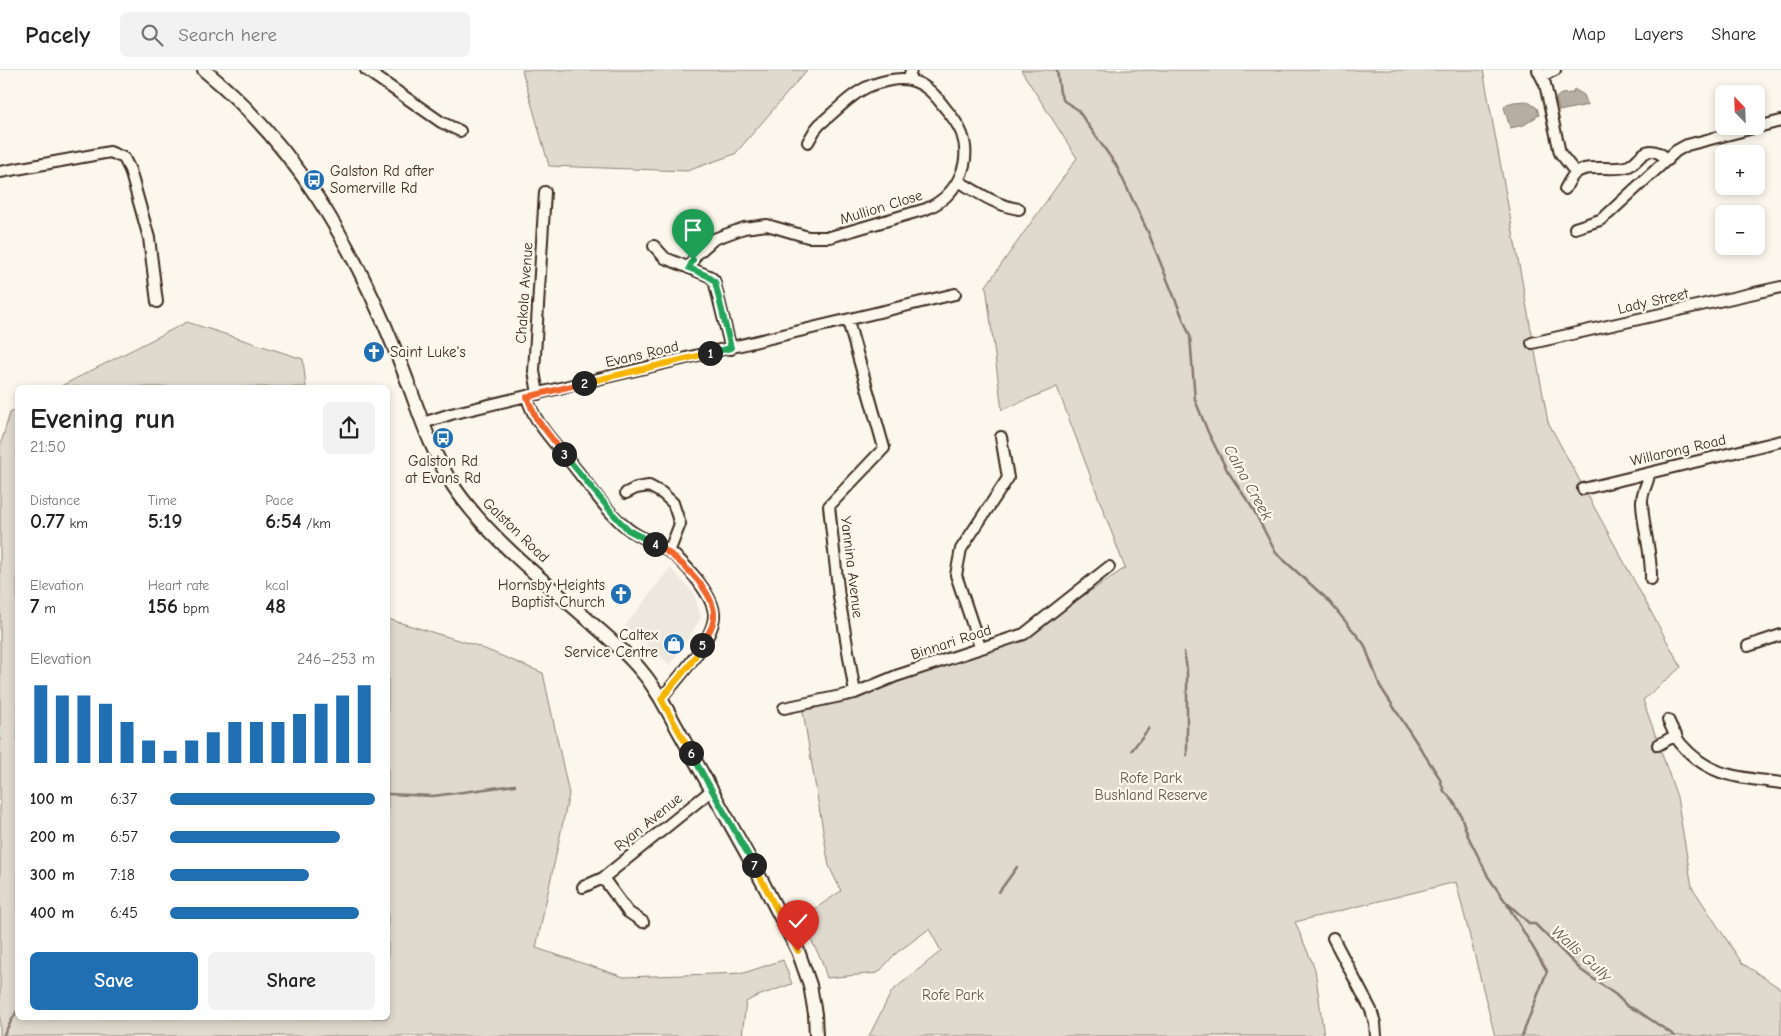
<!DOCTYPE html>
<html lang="en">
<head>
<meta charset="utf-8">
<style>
	body { margin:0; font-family:"Comic Neue",sans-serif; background:#f2f2f2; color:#222; height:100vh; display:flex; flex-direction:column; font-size:19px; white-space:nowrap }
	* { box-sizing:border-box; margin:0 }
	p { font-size:16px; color:#767676 }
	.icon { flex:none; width:28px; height:28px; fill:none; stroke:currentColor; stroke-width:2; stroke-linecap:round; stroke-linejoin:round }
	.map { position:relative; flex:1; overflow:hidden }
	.sheet { position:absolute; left:15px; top:315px; width:375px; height:635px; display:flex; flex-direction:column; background:#fff; border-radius:8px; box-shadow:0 2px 8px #0003 }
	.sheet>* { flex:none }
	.needle { width:32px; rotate:337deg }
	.tools { position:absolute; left:1715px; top:15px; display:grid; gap:10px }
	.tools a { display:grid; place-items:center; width:50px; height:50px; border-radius:8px; background:#fff; box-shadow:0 2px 8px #0003; font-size:25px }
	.pin { position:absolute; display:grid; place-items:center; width:42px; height:42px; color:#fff; margin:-51px -21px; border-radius:50% 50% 50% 0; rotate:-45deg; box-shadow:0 0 5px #0007 }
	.pin .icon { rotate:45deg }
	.km { position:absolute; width:25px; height:25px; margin:-12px; border-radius:50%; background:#222; color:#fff; font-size:14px; line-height:25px; text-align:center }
	.round { display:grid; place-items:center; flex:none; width:52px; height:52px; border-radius:8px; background:#f2f2f2 }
	.overview { display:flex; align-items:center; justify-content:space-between; height:85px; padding:0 15px }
	h1 { font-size:28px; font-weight:700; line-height:38px }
	.metrics { display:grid; grid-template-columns:repeat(3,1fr); gap:8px; height:85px; padding:5px 15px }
	.metrics div { display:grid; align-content:center }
	.metrics b { font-size:21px; font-weight:700 }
	.metrics small { font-size:14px; font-weight:400 }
	.metrics p { font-size:14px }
	.chart { height:140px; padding:10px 15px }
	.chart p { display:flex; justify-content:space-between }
	.chart svg { width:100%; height:90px; margin-top:5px; stroke:#1f6fb2; stroke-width:6 }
	.cta { display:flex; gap:10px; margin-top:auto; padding:10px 15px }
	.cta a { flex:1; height:58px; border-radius:8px; background:#1f6fb2; color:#fff; font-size:20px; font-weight:700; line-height:58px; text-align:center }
	.cta a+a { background:#f2f2f2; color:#222 }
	ul { padding:0 15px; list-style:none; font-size:16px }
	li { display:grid; grid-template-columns:80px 60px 1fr; align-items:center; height:38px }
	li i { height:12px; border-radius:6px; background:#1f6fb2 }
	header { display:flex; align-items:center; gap:30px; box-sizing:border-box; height:70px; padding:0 25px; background:#fff; border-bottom:1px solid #e0e0e0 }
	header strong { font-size:24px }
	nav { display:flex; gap:28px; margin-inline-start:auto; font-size:18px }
	.search { width:350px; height:45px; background:#f2f2f2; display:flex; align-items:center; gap:12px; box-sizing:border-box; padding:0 18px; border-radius:8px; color:#767676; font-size:19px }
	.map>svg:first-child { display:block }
	.built { fill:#ede8dd }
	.green { fill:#dfd9ce; stroke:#8d8276 }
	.water { fill:#b6aea2; stroke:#85796d }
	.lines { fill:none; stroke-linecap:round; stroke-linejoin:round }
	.stream { stroke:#85796d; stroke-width:2.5 }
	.minor-casing { stroke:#3b2a1e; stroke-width:14 }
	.major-casing { stroke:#3b2a1e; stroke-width:16 }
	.minor { stroke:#fbf7ec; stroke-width:10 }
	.major { stroke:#fbf7ec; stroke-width:12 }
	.split-1-casing { stroke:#fff; stroke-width:10 }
	.split-2-casing { stroke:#fff; stroke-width:10 }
	.split-3-casing { stroke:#fff; stroke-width:10 }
	.split-4-casing { stroke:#fff; stroke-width:10 }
	.split-5-casing { stroke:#fff; stroke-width:10 }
	.split-6-casing { stroke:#fff; stroke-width:10 }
	.split-7-casing { stroke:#fff; stroke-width:10 }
	.split-8-casing { stroke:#fff; stroke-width:10 }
	.split-1 { stroke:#22a559; stroke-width:6 }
	.split-2 { stroke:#f5b400; stroke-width:6 }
	.split-3 { stroke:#f0652b; stroke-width:6 }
	.split-4 { stroke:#22a559; stroke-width:6 }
	.split-5 { stroke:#f0652b; stroke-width:6 }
	.split-6 { stroke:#f5b400; stroke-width:6 }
	.split-7 { stroke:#22a559; stroke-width:6 }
	.split-8 { stroke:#f5b400; stroke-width:6 }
	.labels { text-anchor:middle; stroke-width:4.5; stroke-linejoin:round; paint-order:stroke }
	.poi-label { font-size:15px; fill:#3b2a1e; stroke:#fbf7ec; text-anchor:start }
	.street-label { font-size:15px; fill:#3b2a1e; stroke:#fbf7ec }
	.park-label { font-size:15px; fill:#64564a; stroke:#fbf7ec }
	.water-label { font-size:16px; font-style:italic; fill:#605246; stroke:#fbf7ec }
</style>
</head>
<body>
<header>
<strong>Pacely</strong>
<div class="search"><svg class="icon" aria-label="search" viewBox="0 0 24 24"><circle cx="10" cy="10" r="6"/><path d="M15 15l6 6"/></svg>Search here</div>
<nav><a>Map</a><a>Layers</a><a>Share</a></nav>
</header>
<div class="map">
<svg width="1781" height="966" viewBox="0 0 1781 966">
	<rect width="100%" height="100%" fill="#fbf7ec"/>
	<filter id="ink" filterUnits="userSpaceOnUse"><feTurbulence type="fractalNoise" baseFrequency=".02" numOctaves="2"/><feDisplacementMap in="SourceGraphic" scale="10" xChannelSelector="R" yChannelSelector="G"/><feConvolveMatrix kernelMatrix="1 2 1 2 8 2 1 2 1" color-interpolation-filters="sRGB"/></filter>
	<g filter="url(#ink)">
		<path class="built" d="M670 498 694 523 701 548 670 595 625 556Z"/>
		<path class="green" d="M522 0H807L735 84 687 101 549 96Z
			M1021 0H1483L1548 352 1681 597 1643 630 1677 727 1692 817 1742 893 1781 919V966H1495L1456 812 1295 852 1315 899 1324 966H869L892 921 941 881 929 859 895 884 878 903 827 908 821 889 800 849 841 821 829 796 802 636 1025 565 1125 498 1057 317 1002 340 986 216 1077 88Z
			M187 252 303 289 306 317H59Z
			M17 339 18 948H388V549L475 575 543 603 569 724 536 878 624 907 744 903 783 890 792 914 755 927 746 932 742 966H0V376L10 343Z"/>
		<path class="water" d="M1574 19 1584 25 1588 35 1559 41 1556 28 1561 24 1573 23Z
			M1514 32 1527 31 1537 38 1539 45 1524 55 1510 58 1504 37 1507 34Z"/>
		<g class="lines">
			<path class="stream" d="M1057 0 1060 23 1064 31 1077 39 1116 95 1148 162 1190 266 1195 330 1208 362 1227 400 1253 439 1276 483 1328 530 1364 574 1380 616 1439 707 1444 721 1453 731 1460 743 1468 766 1487 804
				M1184 582 1187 599V685
				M1132 680 1149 658
				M388 724 433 726 515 715
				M1487 805 1505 831 1530 854H1535L1581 900 1616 925 1627 936 1638 941 1675 966
				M999 822 1017 797
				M1507 834 1547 901 1522 966
				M3 966 18 939"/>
			<g class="minor-casing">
				<path id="minor" d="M366 0 441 52 460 61
					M1538 0 1545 14 1560 83 1576 103
					M1542 6 1555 0
					M909 10 911 0
					M0 102 110 82 124 88 130 100 149 168 157 232
					M958 111C977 122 997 136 1019 139
					M1565 119C1568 114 1571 106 1576 103 1588 93 1614 102 1629 96 1637 92 1642 81 1651 81 1658 81 1663 85 1668 90
					M1575 158 1600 150 1608 144 1676 81 1687 75 1781 51
					M654 176 665 188 709 206 714 210 731 279
					M689 198 696 185 714 169 744 158 767 155 808 167H830L926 139C955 127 973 95 962 64 958 54 952 46 945 38 936 26 926 14 910 10 898 7 884 11 872 15 853 22 836 41 820 54L815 60 808 72
					M848 251 884 378 829 436 839 527 855 623
					M1532 273 1781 217
					M538 324 534 301 545 122
					M527 327C534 354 558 376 575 398 592 419 607 442 627 458 639 468 655 473 667 480 683 490 712 524 714 543 716 568 676 610 661 629
					M423 353 451 344 955 224
					M1649 403C1649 413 1641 422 1642 433 1643 459 1652 483 1651 509
					M1583 419 1781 371
					M626 423 636 418 649 416 662 423 673 433 680 454 669 482
					M1748 576 1781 565
					M980 577 956 505 961 479 1008 408 1001 367
					M784 638 855 623 896 606 1024 564 1109 497
					M1668 650C1672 658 1675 667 1681 674 1710 708 1740 707 1781 713
					M1658 675 1676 665
					M583 817 603 808
					M643 852 628 842 603 808 712 720
					M1333 868 1371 940 1375 953 1376 966"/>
			</g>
			<g class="major-casing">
				<path id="major" d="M204 0C295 74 353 175 396 282 415 327 427 376 454 417 490 470 547 513 595 556 612 571 629 585 643 603 650 611 655 620 661 629L763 813 798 881 810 915 815 944 816 966"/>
			</g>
			<use href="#minor" class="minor"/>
			<use href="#major" class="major"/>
		</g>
	</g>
	<g class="lines" filter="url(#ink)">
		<g class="split-1-casing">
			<path id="split-1" d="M693 190 689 198 708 206 715 212 731 278 710 283"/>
		</g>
		<g class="split-2-casing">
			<path id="split-2" d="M584 313 710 283"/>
		</g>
		<g class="split-3-casing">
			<path id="split-3" d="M564 384 536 348 527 327 584 313"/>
		</g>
		<g class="split-4-casing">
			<path id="split-4" d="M564 384 614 445 628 460 655 474"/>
		</g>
		<g class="split-5-casing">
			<path id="split-5" d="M655 474C675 485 712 518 714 543 715 555 707 565 702 575"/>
		</g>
		<g class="split-6-casing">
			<path id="split-6" d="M691 683 661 629 691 593 702 575"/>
		</g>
		<g class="split-7-casing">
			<path id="split-7" d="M691 683 754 795"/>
		</g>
		<g class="split-8-casing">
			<path id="split-8" d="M754 795 798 881"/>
		</g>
		<use href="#split-1" class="split-1"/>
		<use href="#split-2" class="split-2"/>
		<use href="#split-3" class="split-3"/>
		<use href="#split-4" class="split-4"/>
		<use href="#split-5" class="split-5"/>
		<use href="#split-6" class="split-6"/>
		<use href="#split-7" class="split-7"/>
		<use href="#split-8" class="split-8"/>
	</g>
	<defs>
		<g id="bus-disc" transform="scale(1.125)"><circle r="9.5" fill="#1f6fb2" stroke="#fbf7ec"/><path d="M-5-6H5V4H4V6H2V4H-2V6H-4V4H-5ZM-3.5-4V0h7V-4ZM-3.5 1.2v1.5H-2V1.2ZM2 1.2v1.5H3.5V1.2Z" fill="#fff"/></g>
		<g id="church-disc" transform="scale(1.125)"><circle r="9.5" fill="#1f6fb2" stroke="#fbf7ec"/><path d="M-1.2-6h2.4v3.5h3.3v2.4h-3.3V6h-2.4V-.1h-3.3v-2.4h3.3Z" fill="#fff"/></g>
		<g id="shop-disc" transform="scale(1.125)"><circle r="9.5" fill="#1f6fb2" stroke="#fbf7ec"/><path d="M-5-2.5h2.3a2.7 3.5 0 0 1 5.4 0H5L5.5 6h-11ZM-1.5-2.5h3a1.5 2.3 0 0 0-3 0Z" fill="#fff"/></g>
	</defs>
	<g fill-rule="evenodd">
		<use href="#bus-disc" x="314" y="110"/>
		<use href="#church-disc" x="374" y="282"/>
		<use href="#bus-disc" x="443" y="368"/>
		<use href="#church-disc" x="621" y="524"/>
		<use href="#shop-disc" x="674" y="574"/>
	</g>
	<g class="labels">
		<g class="poi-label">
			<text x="330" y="106">Galston Rd after<tspan x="330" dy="17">Somerville Rd</tspan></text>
			<text x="390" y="287">Saint Luke's</text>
			<text x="443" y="396" text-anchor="middle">Galston Rd<tspan x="443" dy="17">at Evans Rd</tspan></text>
			<text x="605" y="520" text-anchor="end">Hornsby Heights<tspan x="605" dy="17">Baptist Church</tspan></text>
			<text x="658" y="570" text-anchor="end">Caltex<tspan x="658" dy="17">Service Centre</tspan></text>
		</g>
		<g class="street-label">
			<text transform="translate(881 137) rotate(-17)" y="5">Mullion Close</text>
			<text transform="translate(524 223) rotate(-86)" y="5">Chakola Avenue</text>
			<text transform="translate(1653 231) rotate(-13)" y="5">Lady Street</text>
			<text transform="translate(642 284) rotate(-13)" y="5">Evans Road</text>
			<text transform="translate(1678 380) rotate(-13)" y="5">Willarong Road</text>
			<text transform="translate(516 460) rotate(44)" y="5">Galston Road</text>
			<text transform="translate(852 497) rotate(83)" y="5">Yannina Avenue</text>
			<text transform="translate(951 572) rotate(-18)" y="5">Binnari Road</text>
			<text transform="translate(648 752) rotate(-39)" y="5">Ryan Avenue</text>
		</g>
		<g class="park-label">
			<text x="1151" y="713">Rofe Park<tspan x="1151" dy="17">Bushland Reserve</tspan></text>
			<text x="953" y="930">Rofe Park</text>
		</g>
		<g class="water-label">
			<text transform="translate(1249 412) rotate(61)" y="6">Calna Creek</text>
			<text transform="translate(1582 883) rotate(42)" y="6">Walls Gully</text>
		</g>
	</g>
</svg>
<div class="tools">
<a><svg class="needle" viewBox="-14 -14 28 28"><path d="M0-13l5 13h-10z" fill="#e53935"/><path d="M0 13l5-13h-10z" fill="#767676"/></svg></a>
<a>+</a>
<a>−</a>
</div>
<div class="pin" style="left:693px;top:190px;background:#1e9e55"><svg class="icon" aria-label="arrive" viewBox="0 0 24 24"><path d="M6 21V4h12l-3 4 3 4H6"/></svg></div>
<div class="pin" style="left:798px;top:881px;background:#d93025"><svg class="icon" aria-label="check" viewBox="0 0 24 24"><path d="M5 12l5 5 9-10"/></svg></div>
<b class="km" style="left:710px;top:283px">1</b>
<b class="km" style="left:584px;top:313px">2</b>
<b class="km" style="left:564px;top:384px">3</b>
<b class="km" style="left:655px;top:474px">4</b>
<b class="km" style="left:702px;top:575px">5</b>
<b class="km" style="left:691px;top:683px">6</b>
<b class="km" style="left:754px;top:795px">7</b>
<section class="sheet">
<div class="overview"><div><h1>Evening run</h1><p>21:50</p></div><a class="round"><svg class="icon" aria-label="share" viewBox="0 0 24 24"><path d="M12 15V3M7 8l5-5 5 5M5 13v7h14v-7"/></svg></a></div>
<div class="metrics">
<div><p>Distance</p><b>0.77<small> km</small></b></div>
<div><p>Time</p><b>5:19</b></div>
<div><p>Pace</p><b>6:54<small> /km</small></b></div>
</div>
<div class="metrics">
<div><p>Elevation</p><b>7<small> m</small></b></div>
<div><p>Heart rate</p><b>156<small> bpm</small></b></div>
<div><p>kcal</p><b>48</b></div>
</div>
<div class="chart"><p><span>Elevation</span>246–253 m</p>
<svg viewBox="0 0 160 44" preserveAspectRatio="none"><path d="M5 44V6M15 44V11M25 44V11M35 44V15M45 44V24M55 44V33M65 44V38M75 44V33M85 44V29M95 44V24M105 44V24M115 44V24M125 44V20M135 44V15M145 44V11M155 44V6"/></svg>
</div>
<ul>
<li><b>100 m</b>6:37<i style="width:100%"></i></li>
<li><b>200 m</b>6:57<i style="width:83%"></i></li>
<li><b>300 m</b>7:18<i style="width:68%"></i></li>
<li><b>400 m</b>6:45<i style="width:92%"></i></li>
</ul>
<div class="cta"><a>Save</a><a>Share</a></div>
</section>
</div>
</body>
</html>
